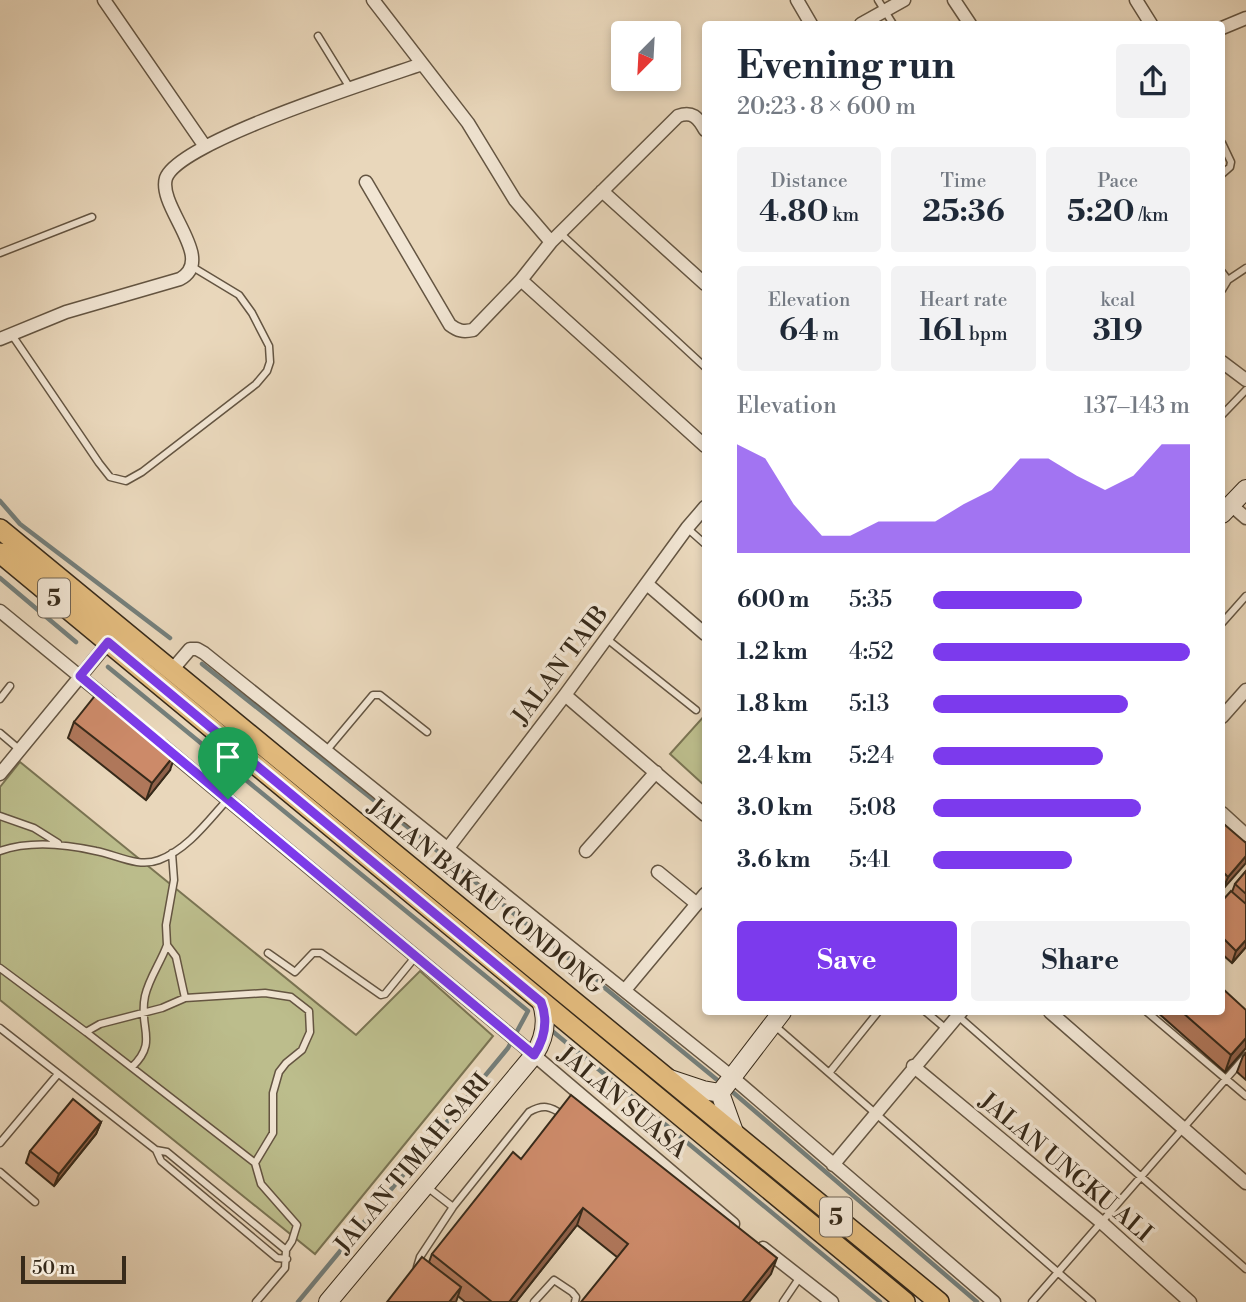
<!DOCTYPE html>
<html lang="en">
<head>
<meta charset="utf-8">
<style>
	body { margin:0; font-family:"Libre Bodoni",serif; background:#f2f2f3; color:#1f2937; height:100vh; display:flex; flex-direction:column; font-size:26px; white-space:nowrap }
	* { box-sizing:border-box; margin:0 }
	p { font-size:23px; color:#747a83 }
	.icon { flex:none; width:38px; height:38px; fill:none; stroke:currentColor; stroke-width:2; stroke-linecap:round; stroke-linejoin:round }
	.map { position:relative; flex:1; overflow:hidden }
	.side { position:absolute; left:702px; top:21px; width:523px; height:994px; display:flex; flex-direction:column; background:#fff; border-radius:7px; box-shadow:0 4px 10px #0003 }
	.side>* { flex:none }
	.needle { width:46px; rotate:204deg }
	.fabs { position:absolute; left:611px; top:21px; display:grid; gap:14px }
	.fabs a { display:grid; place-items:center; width:70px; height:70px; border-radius:7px; background:#fff; box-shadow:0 4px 10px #0003; font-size:35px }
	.scale { position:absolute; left:21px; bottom:18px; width:105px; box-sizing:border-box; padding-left:7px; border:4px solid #372a1a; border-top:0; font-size:19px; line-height:24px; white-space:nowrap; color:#372a1a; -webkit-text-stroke:5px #f1e5d3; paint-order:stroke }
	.pin { position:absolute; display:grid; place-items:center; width:60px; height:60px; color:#fff; margin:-72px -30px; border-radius:50% 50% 50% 0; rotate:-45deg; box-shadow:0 0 7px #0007 }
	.pin .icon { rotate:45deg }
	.round { display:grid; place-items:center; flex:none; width:74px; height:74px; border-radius:7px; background:#f2f2f3 }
	.summary { display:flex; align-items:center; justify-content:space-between; height:119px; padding:0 35px }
	h1 { font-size:38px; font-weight:700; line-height:52px }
	.stats { display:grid; grid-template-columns:repeat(3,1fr); gap:10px; height:119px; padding:7px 35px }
	.stats div { display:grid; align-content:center; border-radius:7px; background:#f2f2f3; text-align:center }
	.stats b { font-size:30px; font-weight:700 }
	.stats small { font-size:19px; font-weight:400 }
	.stats p { font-size:19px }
	.chart { height:196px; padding:14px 35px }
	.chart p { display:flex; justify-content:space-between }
	.chart svg { width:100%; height:126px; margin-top:7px; fill:#7c3aed; opacity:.7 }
	.primary-button { display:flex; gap:14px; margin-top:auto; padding:14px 35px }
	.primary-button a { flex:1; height:80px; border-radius:7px; background:#7c3aed; color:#fff; font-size:28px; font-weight:700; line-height:80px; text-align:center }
	.primary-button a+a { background:#f2f2f3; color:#1f2937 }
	ul { padding:0 35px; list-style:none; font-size:23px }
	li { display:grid; grid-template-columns:112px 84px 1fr; align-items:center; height:52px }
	li i { height:18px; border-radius:9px; background:#7c3aed }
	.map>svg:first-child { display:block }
	.green { fill:#bcbd8c; stroke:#7a7453; stroke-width:2 }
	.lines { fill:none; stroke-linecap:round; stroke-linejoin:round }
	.stream { stroke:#747f7b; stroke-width:4.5 }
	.lane-casing { stroke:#645542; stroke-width:9 }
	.street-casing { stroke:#645542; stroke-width:15 }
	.secondary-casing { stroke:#372a1a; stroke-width:20 }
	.primary-casing { stroke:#372a1a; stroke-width:22 }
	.lane { stroke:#f1e5d3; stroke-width:6 }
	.street { stroke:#f1e5d3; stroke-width:12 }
	.secondary { stroke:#f1e5d3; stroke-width:18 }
	.primary { stroke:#e4bc7e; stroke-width:19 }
	.wall { fill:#af775a; stroke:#372a1a; stroke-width:2 }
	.shaded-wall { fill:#8f614a; stroke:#372a1a; stroke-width:2 }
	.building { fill:#cc8a69; stroke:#372a1a; stroke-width:2 }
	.route-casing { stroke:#fff; stroke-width:14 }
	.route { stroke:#7c3aed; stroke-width:9 }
	.labels { text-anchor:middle; stroke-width:7; stroke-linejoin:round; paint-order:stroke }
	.shield { fill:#f1e5d3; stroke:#6f6252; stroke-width:2 }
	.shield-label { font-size:23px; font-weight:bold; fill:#372a1a }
	.street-label { font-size:24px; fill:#372a1a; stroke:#f1e5d3 }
</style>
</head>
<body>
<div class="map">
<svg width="1246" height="1302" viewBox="0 0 1246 1302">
	<rect width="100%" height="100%" fill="#e9d7bb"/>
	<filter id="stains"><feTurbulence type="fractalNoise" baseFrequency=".00286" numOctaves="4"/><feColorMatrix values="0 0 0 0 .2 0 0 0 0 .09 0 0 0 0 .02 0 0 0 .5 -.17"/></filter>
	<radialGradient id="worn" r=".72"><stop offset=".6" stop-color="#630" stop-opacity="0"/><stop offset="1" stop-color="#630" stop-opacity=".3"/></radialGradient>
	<path class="green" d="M705 715V786L670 754Z
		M20 762 356 1035 420 971 493 1036 315 1254 0 1000V787Z"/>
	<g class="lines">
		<path class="stream" d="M0 501 20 524 170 638
			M0 578 76 642
			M202 664 424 840 721 1083
			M108 667 528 1011 508 1048 298 1302
			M551 1030 880 1302
			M728 1088 977 1302"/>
		<g class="lane-casing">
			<path id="lane" d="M878 0 893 24
				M318 36 350 88
				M1222 143 1231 162 1230 167 1222 174
				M561 234 705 367
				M0 253 92 217
				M1222 272 1228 280 1222 290
				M1228 280 1246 268
				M12 335 99 463 110 477 126 481 142 472 256 384 267 371 270 362 269 346 252 313 239 295 191 266
				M1222 415 1246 390
				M687 528 705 544
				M1222 623 1246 596
				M607 639 696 710
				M0 699 10 686
				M0 733 20 750
				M326 751 373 695H380L427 732
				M0 816 34 828 58 843
				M0 851C31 840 65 844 96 851 117 855 138 868 159 860 188 849 208 821 228 799
				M172 853 174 880 166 925 167 945 176 957 185 998
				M268 953 295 972 313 953H321L381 995 385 994 416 956
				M0 968 86 1032 100 1024 162 1008 185 998 265 993 291 997 309 1011 310 1032 302 1050 286 1063 279 1072 273 1093V1133L255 1163 261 1184 297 1225 292 1241 286 1250
				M926 1012 945 1028
				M1147 1012 1246 1096
				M958 1016 1246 1269
				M774 1025 1092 1302
				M0 1028 156 1150 167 1152 286 1250 285 1268 256 1302
				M86 1032 255 1163
				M132 1067C159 1041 138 1028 145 996 149 978 161 962 167 945
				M829 1073 878 1012
				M0 1143 58 1074
				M156 1150 161 1161 277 1258 287 1259
				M0 1172 35 1202
				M427 1187 453 1207
				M417 1267 420 1257 453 1207 529 1112C543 1104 550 1106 563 1115
				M534 1302 554 1280 572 1292 576 1297 575 1302
				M783 1302 800 1277
				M1032 1302 1246 1056"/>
		</g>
		<g class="street-casing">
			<path id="street" d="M104 0 204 145
				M373 0 468 123 515 200 551 242
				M797 0 811 24
				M954 0 970 24
				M1136 0 1151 24
				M861 24 904 0
				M1222 28 1246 18
				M366 182 450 325C458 331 463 332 473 330L521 280 551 242 678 116C692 111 698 117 705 130
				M602 191 705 284
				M521 280 705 446
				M0 339 66 312 180 279C217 259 157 207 166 178 179 141 379 79 422 64
				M1222 362 1246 380
				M1231 505 1246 518
				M647 584 705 634
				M0 611 111 702
				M172 670 190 649H197L204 653 732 1077 994 1302
				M565 695 705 815
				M1222 717 1246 690
				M162 745 534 1055 733 1224
				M0 774 111 639
				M1222 813 1246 835
				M448 848 565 695 687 528 705 507
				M586 851 656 772
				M658 872 697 904
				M625 990 705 894
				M1050 1012 1246 1183
				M913 1066 1101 1222 1190 1302
				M833 1165 961 1012
				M763 1248 832 1302"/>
		</g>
		<g class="secondary-casing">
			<path id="secondary" d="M1222 514 1246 489
				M670 1079 703 1090 720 1093
				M720 1093 782 1012
				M720 1093 734 1132
				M328 1302 534 1055C545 1038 548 1020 541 1001"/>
		</g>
		<g class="primary-casing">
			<path id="primary" d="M0 529 939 1302
				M0 553 905 1302"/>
		</g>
		<use href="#lane" class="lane"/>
		<use href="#street" class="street"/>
		<use href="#secondary" class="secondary"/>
		<use href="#primary" class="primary"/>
	</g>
	<path class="wall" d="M74 722 170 770 146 800 68 738Z
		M1222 829 1246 843 1222 892Z
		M1246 871V947L1232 963 1222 954V901L1232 892 1235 884Z
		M1157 1012H1222L1246 1048 1225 1072Z
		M1246 1053V1080L1237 1072 1243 1056Z
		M101 1122 96 1134 54 1186 26 1163 30 1151Z
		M521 1159 771 1274 617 1257 577 1225 516 1302H465L458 1296 429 1262 432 1254Z"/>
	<path class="shaded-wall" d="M176 753 170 770 146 800 152 783Z
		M1246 856V863L1223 889 1228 877Z
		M1246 940V947L1232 963 1236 951Z
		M1246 1038V1048L1225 1072 1231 1055Z
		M101 1122 96 1134 54 1186 59 1174Z
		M583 1208 577 1225 516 1302H509Z
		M777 1258 771 1274 749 1302H742Z
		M461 1287 456 1302H449Z"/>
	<path class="building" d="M98 692 176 753 152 783 74 722Z
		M1225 825 1246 843V856L1228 877 1222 871V829Z
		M1246 871V894L1235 884Z
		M1231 891 1246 904V940L1236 951 1222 937V901Z
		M1222 988 1246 1010V1038L1231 1055 1182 1012H1222Z
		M571 1095 777 1258 742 1302H581L628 1244 583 1208 509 1302H492L432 1254 513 1152 521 1159Z
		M73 1099 101 1122 59 1174 30 1151Z
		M422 1257 461 1287 449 1302H387Z"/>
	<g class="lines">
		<g class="route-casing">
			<path id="route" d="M108 642 541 1002C548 1020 545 1038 534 1055L80 676Z"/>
		</g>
		<use href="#route" class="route"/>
	</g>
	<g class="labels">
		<g class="shield">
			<rect x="38" y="578.5" width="32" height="39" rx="5"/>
			<rect x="820" y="1197.5" width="32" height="39" rx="5"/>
		</g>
		<g class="shield-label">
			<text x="54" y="606">5</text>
			<text x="836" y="1225">5</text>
		</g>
		<g class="street-label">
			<text transform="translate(560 665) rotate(-53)" y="8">JALAN TAIB</text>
			<text transform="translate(486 896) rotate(39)" y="8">JALAN BAKAU CONDONG</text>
			<text transform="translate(623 1102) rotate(40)" y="8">JALAN SUASA</text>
			<text transform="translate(412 1163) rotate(-50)" y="8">JALAN TIMAH SARI</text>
			<text transform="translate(1066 1167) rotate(40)" y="8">JALAN UNGKU ALI</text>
		</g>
	</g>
	<rect width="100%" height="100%" filter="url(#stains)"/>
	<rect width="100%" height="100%" fill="url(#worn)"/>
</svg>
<div class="fabs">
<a><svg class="needle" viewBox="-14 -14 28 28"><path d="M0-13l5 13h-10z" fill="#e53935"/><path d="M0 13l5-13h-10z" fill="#747a83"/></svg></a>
</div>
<div class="scale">50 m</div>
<div class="pin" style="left:228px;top:799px;background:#1e9e55"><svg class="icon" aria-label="arrive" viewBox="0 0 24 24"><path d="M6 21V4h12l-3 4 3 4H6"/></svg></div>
<section class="side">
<div class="summary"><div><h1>Evening run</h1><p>20:23 · 8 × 600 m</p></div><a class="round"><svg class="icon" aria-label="share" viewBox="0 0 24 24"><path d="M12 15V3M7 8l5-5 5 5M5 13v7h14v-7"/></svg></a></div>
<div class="stats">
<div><p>Distance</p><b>4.80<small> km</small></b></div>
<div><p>Time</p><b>25:36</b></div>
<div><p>Pace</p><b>5:20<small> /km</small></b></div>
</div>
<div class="stats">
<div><p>Elevation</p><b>64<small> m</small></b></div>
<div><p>Heart rate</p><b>161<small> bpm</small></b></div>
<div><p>kcal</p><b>319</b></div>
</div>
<div class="chart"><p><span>Elevation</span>137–143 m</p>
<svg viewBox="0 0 160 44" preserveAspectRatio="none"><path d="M0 44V6L10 11L20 27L30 38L40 38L50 33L60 33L70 33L80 27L90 22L100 11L110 11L120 17L130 22L140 17L150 6L160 6V44z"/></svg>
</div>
<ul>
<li><b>600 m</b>5:35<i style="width:58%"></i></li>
<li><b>1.2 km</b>4:52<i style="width:100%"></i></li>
<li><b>1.8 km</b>5:13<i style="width:76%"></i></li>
<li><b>2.4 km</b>5:24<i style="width:66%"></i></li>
<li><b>3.0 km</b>5:08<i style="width:81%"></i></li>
<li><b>3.6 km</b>5:41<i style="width:54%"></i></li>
</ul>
<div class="primary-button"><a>Save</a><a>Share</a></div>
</section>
</div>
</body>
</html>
